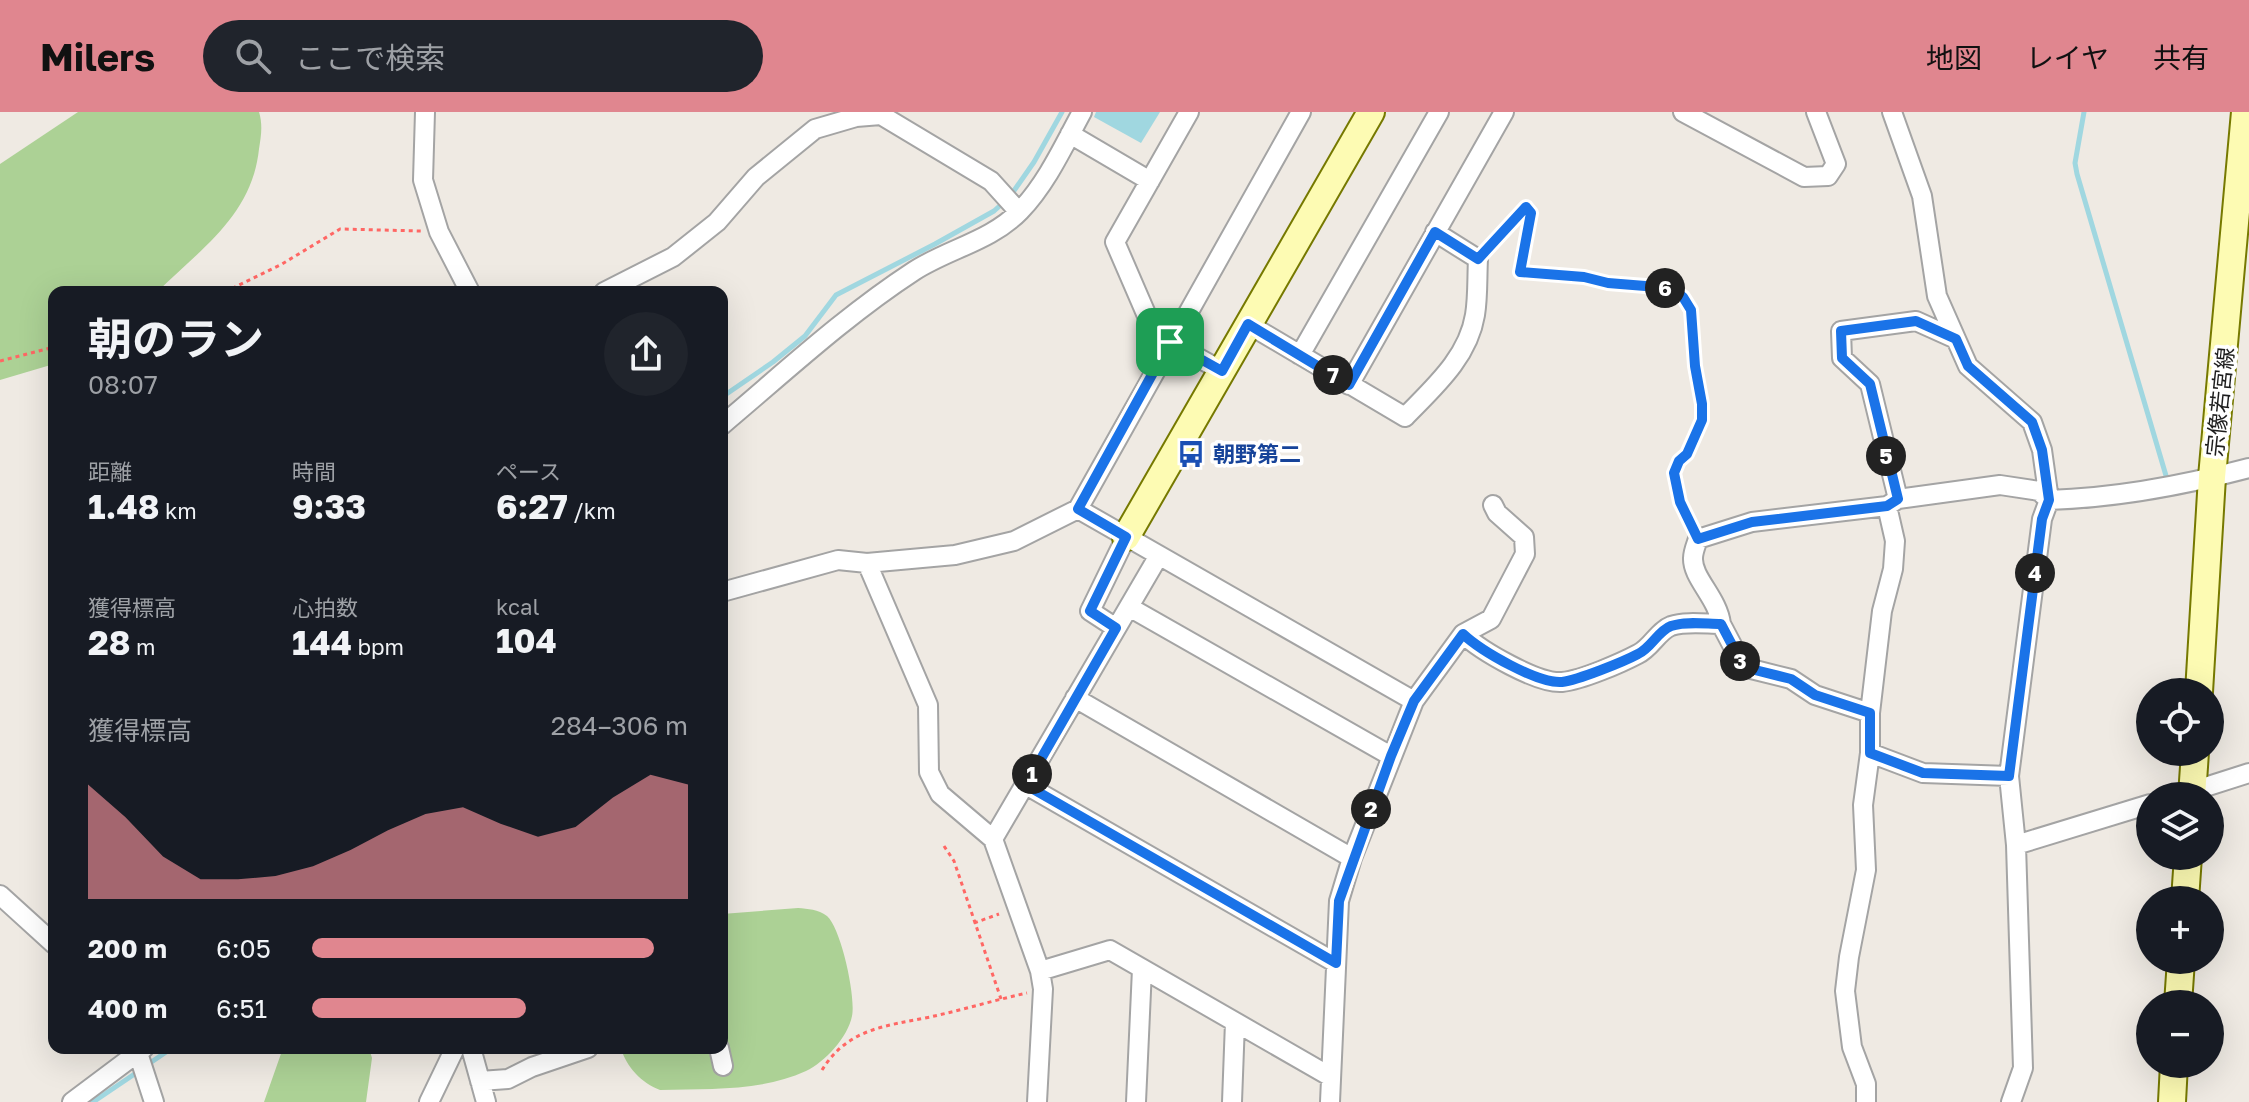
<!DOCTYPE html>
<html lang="ja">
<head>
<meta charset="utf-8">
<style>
	body { margin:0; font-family:"Golos Text","Noto Sans JP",sans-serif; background:#20242c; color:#f1f3f6; height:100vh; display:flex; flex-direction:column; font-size:30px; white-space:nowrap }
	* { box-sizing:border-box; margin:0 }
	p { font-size:26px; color:#9ea1a6 }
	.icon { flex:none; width:44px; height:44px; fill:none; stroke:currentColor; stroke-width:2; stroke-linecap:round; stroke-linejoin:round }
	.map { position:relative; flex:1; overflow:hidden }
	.drawer { position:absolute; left:48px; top:174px; width:680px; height:768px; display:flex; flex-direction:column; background:#171b24; border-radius:16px; box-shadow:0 8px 32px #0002 }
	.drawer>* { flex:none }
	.buttons { position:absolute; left:2136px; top:566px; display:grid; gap:16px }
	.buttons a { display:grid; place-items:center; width:88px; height:88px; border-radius:50%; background:#171b24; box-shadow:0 8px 32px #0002; font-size:40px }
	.pin { position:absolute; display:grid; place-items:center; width:68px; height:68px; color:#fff; margin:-34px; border-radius:16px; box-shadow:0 4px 12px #0006 }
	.km { position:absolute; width:40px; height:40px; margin:-20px; border-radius:50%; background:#222; color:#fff; font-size:22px; line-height:40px; text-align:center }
	.round { display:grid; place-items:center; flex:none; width:84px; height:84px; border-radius:42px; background:#20242c }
	.headline { display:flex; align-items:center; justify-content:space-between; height:136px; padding:0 40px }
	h1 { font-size:44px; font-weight:700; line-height:60px }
	.stats { display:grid; grid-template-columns:repeat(3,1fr); gap:12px; height:136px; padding:8px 40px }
	.stats div { display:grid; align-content:center }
	.stats b { font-size:34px; font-weight:700 }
	.stats small { font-size:22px; font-weight:400 }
	.stats p { font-size:22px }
	.chart { height:224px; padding:16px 40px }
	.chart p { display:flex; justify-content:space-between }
	.chart svg { width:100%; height:144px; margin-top:8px; fill:#e0868f; opacity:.7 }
	ul { padding:0 40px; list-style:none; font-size:26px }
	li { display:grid; grid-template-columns:128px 96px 1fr; align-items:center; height:60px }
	li i { height:20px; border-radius:10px; background:#e0868f }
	header { display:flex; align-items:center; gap:48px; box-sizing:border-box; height:112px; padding:0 40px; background:#e0868f; color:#111 }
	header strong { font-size:38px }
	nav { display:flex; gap:44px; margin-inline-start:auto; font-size:28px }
	.search { width:560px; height:72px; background:#20242c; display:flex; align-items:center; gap:20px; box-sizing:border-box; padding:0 28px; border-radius:44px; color:#9ea1a6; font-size:30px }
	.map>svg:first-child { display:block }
	.forest { fill:#acd195 }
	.water { fill:#a0d7e0 }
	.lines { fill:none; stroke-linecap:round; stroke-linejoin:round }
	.stream { stroke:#a0d7e0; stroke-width:5 }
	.street-casing { stroke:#a4a4a4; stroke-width:22 }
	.secondary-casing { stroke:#767900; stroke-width:30 }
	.path { stroke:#ff6764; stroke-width:3; stroke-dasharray:4 4; stroke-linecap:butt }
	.street { stroke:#fff; stroke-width:18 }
	.secondary { stroke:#fdfbb3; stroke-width:26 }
	.route-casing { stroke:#fff; stroke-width:16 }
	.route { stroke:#1a73e8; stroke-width:10 }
	.labels { text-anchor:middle; stroke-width:7; stroke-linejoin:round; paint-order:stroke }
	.street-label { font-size:22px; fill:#1d1d1d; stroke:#fff }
	.transit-label { font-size:22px; font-weight:bold; fill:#164399; stroke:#fff; text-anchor:start }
</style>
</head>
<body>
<header>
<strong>Milers</strong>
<div class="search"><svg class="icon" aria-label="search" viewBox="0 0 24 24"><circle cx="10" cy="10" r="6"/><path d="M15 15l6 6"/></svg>ここで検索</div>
<nav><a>地図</a><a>レイヤ</a><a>共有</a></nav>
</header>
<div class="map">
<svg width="2249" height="990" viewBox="0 0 2249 990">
	<rect width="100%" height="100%" fill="#efeae3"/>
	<path class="forest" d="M78 0H259C263 13 261 24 259 37 252 103 202 136 157 180H54V252L0 268V52Z
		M798 796C808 797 818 797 827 804 841 816 856 885 852 904 848 925 825 950 806 959 760 980 709 976 660 978 642 971 626 955 621 936H722V802Z
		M283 936H369L372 946 366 990H264Z"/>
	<path class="water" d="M1096 0H1160L1141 31 1094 5Z"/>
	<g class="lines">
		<path class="stream" d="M2084 0 2075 51 2077 62 2167 367
			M1011 83 1034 50 1062 0
			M722 285 773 250 805 224 836 183 935 132 994 99 1004 90
			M147 953 172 936
			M93 990 139 959"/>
		<g class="street-casing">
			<path id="street" d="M425 0 423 68 439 120 470 180
				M1683 0 1804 65 1828 64 1836 52 1816 0
				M1892 0 1922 84 1937 184 1956 227 1968 254 2032 310 2042 338 2049 388 2042 407 2009 664 2016 733 2023 956 2011 990
				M1070 22 1150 69
				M604 180 673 145 717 110 756 65 815 17 856 5 881 3 991 69 1019 100
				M1248 212 1405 305C1433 276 1468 246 1475 203 1478 185 1477 165 1478 147L1435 120
				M1170 230 1222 259
				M1163 241 1115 130 1189 0
				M1300 243 1439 0
				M1349 273 1504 0
				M722 313C785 260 845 204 914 159 948 137 991 129 1020 99 1047 71 1064 33 1082 0
				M1898 387 1870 272 1842 246 1841 219 1916 209 1956 227
				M1078 397 1414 589
				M867 451 928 593 929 660 940 682 993 727 1040 859 1043 877 1037 990
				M722 480 838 448 867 451 955 443 1014 429 1078 397 1301 0
				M1129 495 1391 644
				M1721 512 1741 550 1751 557 1791 567 1815 583 1870 601
				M1116 516 1090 499 1126 425
				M1463 522 1491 507 1525 442 1524 425 1497 401 1493 393
				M1075 586 1352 746
				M1870 641 1923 661 2009 664
				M1026 673 1336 851
				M2177 684 2249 661
				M993 727 1158 445
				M2016 733 2150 692
				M0 783 54 832
				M1040 859 1110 838 1331 965
				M471 936 486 990
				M719 936 723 954
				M138 941 154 990
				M480 969 508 967 532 955 588 936
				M72 990 144 936
				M429 990 455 936
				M1136 990 1142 857
				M1232 990 1235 910
				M1330 990 1339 789 1352 746 1414 589 1463 522C1481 539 1538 572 1562 570 1582 568 1621 551 1638 542 1651 536 1658 519 1671 514 1686 509 1706 512 1721 512 1718 486 1692 466 1693 446 1693 440 1696 433 1698 427L1752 410 1887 394 1898 387 2000 373 2039 379 2049 388C2115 386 2185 373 2249 356
				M1866 990V972L1852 935 1845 879 1849 845 1866 758 1863 693 1870 641V601L1882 499 1893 457 1895 429 1887 394"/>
		</g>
		<g class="secondary-casing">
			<path id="secondary" d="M1126 425 1371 0
				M2199 580 2212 365 2245 0
				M2192 684 2195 640
				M2185 788 2188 744
				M2178 892 2181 848
				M2172 990 2174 952"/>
		</g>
		<path class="path" d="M1489 135 1526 95 1531 101 1520 160 1584 165 1608 171 1670 176 1683 185 1691 198 1695 254 1702 292V308L1687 342 1679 349 1674 361 1680 390 1690 410
			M225 180 282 152 340 117 421 119
			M0 249 54 235
			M944 734 954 749 1001 887
			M974 811 999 802
			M822 958C848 916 886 914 930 905 962 898 995 888 1027 881"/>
		<use href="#street" class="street"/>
		<use href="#secondary" class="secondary"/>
	</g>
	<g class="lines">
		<g class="route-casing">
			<path id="route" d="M1526 95 1531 101 1520 160 1584 165 1608 171 1670 176 1683 185 1691 198 1695 254 1702 292V308L1687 342 1679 349 1674 361 1680 390 1698 427 1752 410 1887 394 1898 387 1870 272 1842 246 1841 219 1916 209 1956 227 1968 254 2032 310 2042 338 2049 388 2042 407 2009 664 1923 661 1870 641V601L1815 583 1791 567 1751 557 1741 550 1721 512C1706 512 1686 509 1671 514 1658 519 1651 536 1638 542 1623 550 1578 568 1562 570 1538 572 1481 539 1463 522L1414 589 1391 644 1339 789 1336 851 1026 673 1116 516 1090 499 1126 425 1078 397 1170 230 1222 259 1248 212 1349 273 1435 120 1478 147Z"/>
		</g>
		<use href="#route" class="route"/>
	</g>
	<defs>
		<g id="bus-bare" transform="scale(2.16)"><path d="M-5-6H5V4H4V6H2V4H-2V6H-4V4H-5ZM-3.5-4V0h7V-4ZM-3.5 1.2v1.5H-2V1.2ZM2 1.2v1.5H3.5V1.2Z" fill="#1a4fb4" stroke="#fff" stroke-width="2.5" paint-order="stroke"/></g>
	</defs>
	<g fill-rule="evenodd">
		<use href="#bus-bare" x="1191" y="342"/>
	</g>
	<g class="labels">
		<g class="street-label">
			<text transform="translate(2220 290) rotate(-84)" y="8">宗像若宮線</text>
		</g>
		<g class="transit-label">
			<text x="1213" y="350">朝野第二</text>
		</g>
	</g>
</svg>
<div class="buttons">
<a><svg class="icon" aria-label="locate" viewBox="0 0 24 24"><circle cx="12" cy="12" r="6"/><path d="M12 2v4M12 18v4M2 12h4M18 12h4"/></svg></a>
<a><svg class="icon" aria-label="layers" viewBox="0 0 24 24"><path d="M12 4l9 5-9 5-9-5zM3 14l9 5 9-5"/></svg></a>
<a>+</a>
<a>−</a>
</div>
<div class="pin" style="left:1170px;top:230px;background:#1e9e55"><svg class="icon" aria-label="arrive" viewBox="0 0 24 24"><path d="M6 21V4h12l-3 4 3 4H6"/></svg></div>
<b class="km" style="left:1032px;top:662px">1</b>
<b class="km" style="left:1371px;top:697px">2</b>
<b class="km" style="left:1740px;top:549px">3</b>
<b class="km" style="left:2035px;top:461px">4</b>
<b class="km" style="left:1886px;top:344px">5</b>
<b class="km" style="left:1665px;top:176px">6</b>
<b class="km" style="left:1333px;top:263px">7</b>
<section class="drawer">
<div class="headline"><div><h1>朝のラン</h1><p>08:07</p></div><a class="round"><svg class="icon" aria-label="share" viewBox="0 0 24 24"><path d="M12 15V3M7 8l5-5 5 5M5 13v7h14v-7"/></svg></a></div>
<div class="stats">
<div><p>距離</p><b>1.48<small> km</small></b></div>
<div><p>時間</p><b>9:33</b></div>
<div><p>ペース</p><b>6:27<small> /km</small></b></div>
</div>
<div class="stats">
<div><p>獲得標高</p><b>28<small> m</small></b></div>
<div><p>心拍数</p><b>144<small> bpm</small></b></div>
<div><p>kcal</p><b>104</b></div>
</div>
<div class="chart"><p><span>獲得標高</span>284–306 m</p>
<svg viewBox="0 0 160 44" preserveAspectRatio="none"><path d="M0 44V9L10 19L20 31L30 38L40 38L50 37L60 34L70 29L80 23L90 18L100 16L110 21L120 25L130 22L140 13L150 6L160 9V44z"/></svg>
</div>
<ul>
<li><b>200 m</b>6:05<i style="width:91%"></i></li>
<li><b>400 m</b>6:51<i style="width:57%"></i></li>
</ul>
</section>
</div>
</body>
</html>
